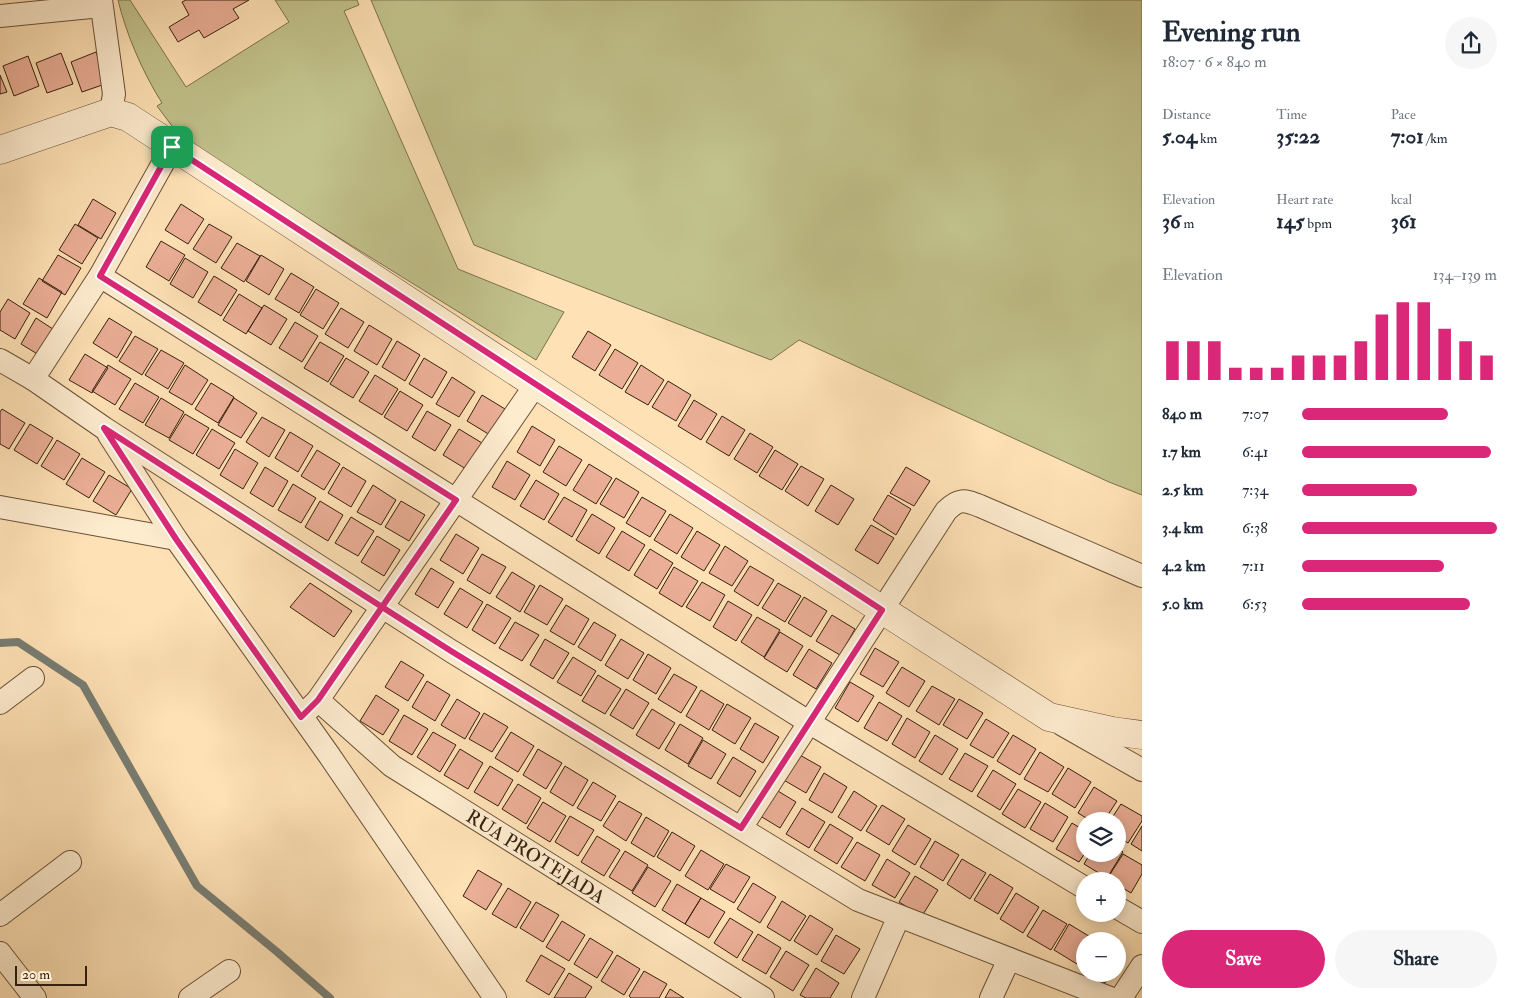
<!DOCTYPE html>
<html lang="en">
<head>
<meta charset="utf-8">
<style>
	body { margin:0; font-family:"IM FELL Double Pica",serif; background:#f6f6f7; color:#1f2937; height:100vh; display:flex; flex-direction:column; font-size:19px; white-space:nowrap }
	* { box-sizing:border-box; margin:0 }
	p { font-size:16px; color:#747a83 }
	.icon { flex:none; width:28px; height:28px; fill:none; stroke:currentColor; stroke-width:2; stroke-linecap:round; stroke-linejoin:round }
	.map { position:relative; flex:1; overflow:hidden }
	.side { display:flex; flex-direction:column; background:#fff; width:375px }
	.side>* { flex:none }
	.tools { position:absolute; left:1076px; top:812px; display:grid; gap:10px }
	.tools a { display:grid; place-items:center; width:50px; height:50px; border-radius:50%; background:#fff; box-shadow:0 2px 12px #0003; font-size:25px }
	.scale { position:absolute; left:15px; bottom:12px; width:72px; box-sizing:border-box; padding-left:5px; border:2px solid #38210d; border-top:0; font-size:14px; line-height:18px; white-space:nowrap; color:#38210d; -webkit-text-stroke:4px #feeccf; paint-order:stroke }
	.pin { position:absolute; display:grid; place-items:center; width:42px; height:42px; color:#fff; margin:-21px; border-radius:10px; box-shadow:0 2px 8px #0006 }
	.round { display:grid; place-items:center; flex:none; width:52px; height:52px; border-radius:26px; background:#f6f6f7 }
	.head { display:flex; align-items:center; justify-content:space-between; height:85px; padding:0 20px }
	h1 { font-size:28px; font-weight:800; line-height:38px }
	.metrics { display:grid; grid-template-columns:repeat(3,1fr); gap:8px; height:85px; padding:5px 20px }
	.metrics div { display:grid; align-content:center }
	.metrics b { font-size:21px; font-weight:800 }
	.metrics small { font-size:14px; font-weight:400 }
	.metrics p { font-size:14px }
	.chart { height:140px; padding:10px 20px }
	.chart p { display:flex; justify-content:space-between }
	.chart svg { width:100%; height:90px; margin-top:5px; stroke:#db2777; stroke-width:6 }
	.primary-button { display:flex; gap:10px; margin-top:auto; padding:10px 20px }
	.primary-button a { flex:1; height:58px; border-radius:30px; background:#db2777; color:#fff; font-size:20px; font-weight:800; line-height:58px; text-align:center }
	.primary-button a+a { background:#f6f6f7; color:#1f2937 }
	ul { padding:0 20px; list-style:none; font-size:16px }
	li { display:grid; grid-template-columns:80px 60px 1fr; align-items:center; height:38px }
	li i { height:12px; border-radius:6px; background:#db2777 }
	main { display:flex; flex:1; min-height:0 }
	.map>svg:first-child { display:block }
	.green { fill:#c2c28c; stroke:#7d724c }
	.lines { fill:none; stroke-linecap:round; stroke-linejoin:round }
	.stream { stroke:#787d73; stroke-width:8 }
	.building { fill:#ebaf97; stroke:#38210d }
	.minor-casing { stroke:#6a5137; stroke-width:24 }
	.tertiary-casing { stroke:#6a5137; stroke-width:29 }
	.minor { stroke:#feeccf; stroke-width:22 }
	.tertiary { stroke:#feeccf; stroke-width:28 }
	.route-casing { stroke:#fff; stroke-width:10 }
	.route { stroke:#db2777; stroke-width:6 }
	.labels { text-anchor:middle; stroke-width:4; stroke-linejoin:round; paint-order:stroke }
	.street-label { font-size:19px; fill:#38210d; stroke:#feeccf }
</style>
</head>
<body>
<main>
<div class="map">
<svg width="1142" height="998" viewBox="0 0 1142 998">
	<rect width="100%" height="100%" fill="#fee1b5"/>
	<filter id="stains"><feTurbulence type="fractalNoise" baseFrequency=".004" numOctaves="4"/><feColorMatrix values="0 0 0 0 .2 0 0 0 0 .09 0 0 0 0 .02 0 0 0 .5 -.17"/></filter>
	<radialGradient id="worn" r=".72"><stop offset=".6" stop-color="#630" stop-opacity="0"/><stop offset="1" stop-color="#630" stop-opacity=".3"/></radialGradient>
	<path class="green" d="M118 0H130L186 87 289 22 275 0H357L359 5 344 11 458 269 564 312 536 360 254 185 197 146 175 130 157 106 162 103C143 73 126 34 118 0Z
		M371 0H1142V495L1109 482 799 340 771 360 474 245Z"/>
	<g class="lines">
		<path class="stream" d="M0 643 18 642 83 685 197 886 276 951 330 998"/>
	</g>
	<path class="building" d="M186 0H249L233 9 239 18 204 38 199 30 178 42 169 27 189 15 182 2Z
		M96 52 108 83 82 92 71 62Z
		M61 53 73 84 47 93 36 63Z
		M28 56 39 86 14 96 3 66Z
		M0 75 7 92 0 94Z
		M93 199 116 213 101 239 78 225Z
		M181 204 204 219 188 244 165 230Z
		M75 224 98 238 82 264 59 250Z
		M209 224 232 237 216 263 193 249Z
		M161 241 185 255 169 281 146 267Z
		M237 243 260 256 244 282 221 268Z
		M58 255 81 268 65 295 42 281Z
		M261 255 284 269 269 295 246 281Z
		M185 258 208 272 193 298 170 284Z
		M291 273 314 287 299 313 275 299Z
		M214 276 237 290 221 316 198 302Z
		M39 278 62 292 47 318 23 304Z
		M316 289 339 303 323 329 300 315Z
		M239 294 262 308 246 334 223 320Z
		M8 299 30 313 15 339 0 330V312Z
		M264 305 287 319 271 345 248 331Z
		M341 308 364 322 348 348 325 334Z
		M36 318 59 333 44 358 21 344Z
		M109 318 132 332 117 358 93 343Z
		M295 322 318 336 302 362 279 348Z
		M369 325 392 339 377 365 354 351Z
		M588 331 611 345 595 371 572 357Z
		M135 336 158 349 142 375 119 361Z
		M397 341 420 355 405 381 382 367Z
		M320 342 344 356 328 382 304 368Z
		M615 349 638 363 622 389 599 375Z
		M161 350 184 363 168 389 145 375Z
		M85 354 108 368 92 393 69 380Z
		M346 358 369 372 353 398 330 384Z
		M424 358 447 372 432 398 409 384Z
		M108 365 131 379 115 405 92 391Z
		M185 365 208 380 192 405 169 392Z
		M641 365 664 380 648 405 625 392Z
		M375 375 398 389 382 415 359 401Z
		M452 377 475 392 459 417 436 404Z
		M668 381 691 395 676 421 652 407Z
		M135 383 159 397 143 423 119 409Z
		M211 383 234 397 218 423 195 409Z
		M400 391 423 405 407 431 384 417Z
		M482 395 505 409 490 435 467 421Z
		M161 398 184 412 169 438 145 425Z
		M234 398 257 413 241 438 218 425Z
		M694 400 717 414 701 440 678 426Z
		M2 409 25 423 9 449 0 444V412Z
		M427 411 451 425 435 451 412 437Z
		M185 414 209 428 193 454 169 440Z
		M722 416 745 430 729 456 706 442Z
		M262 417 285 430 269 457 246 442Z
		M30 424 53 438 37 464 14 450Z
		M532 426 555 440 540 466 517 452Z
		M212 429 235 443 219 469 196 455Z
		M459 429 482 443 466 469 443 455Z
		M290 432 313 446 298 472 275 458Z
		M750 433 773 447 757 473 734 459Z
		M57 440 80 454 64 480 41 466Z
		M559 446 582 460 566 486 543 472Z
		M235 449 258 463 243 489 220 475Z
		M317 450 340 464 324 490 301 476Z
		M775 450 798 464 782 490 759 476Z
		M82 458 105 472 89 498 66 484Z
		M507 461 530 475 515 500 492 487Z
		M589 464 612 478 596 504 573 490Z
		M801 466 824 479 808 506 785 491Z
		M265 467 288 481 273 507 250 493Z
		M343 467 366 481 351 507 328 493Z
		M906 467 930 481 914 506 890 493Z
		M109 475 132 489 116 515 93 501Z
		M616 478 639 492 624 518 600 504Z
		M536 480 559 494 544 520 520 506Z
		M293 484 316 498 301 523 278 510Z
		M373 485 396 500 381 525 357 512Z
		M831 485 854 499 838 525 815 511Z
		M888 495 911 509 896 535 873 520Z
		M564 497 587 510 572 537 548 522Z
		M642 497 666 511 650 537 626 523Z
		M320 501 343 515 328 541 305 527Z
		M401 501 425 515 409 541 385 527Z
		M592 514 615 528 599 554 576 540Z
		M670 514 693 528 677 554 654 540Z
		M351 517 374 531 358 556 335 543Z
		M871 525 894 538 878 564 855 550Z
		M622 531 645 545 629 571 606 557Z
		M697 531 720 545 704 571 681 557Z
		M456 534 479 548 463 574 440 560Z
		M377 536 400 550 384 576 361 562Z
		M725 546 748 561 732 586 709 573Z
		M650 549 673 563 657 589 634 575Z
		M482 554 506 567 490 594 467 580Z
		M750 566 774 580 758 606 734 591Z
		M674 567 698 581 682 607 659 593Z
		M431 568 454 582 438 608 415 594Z
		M512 572 535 586 520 612 496 597Z
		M702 582 725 595 710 621 686 607Z
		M310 583 352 611 334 637 290 607Z
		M778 583 801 596 785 622 762 608Z
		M540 585 563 599 547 625 524 612Z
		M460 588 483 602 467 628 444 614Z
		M804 597 827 611 811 637 788 623Z
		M728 601 752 615 736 641 713 627Z
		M487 604 511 618 495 644 472 630Z
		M566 605 589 619 574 645 550 631Z
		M832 615 855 629 840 655 816 641Z
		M757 617 780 630 764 657 741 642Z
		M515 622 539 635 522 661 499 648Z
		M594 622 616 635 601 661 578 647Z
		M780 632 803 646 787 672 764 658Z
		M545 639 569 653 553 679 530 665Z
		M621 639 644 653 628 679 605 665Z
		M875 648 899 662 883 687 860 674Z
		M809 649 832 663 816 689 793 675Z
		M648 654 671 668 656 694 633 680Z
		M573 657 596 671 581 696 557 682Z
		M401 661 424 675 408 701 385 687Z
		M902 667 925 681 909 707 886 693Z
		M674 674 697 687 681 713 658 699Z
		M598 675 621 689 605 714 582 701Z
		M427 681 450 695 435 721 412 707Z
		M850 682 874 696 858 722 835 708Z
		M932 686 955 699 939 725 916 711Z
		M626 689 649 703 633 729 610 715Z
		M701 690 724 704 709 730 686 716Z
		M376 695 399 710 383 735 360 721Z
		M457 699 480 713 465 739 441 725Z
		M959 699 983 713 967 739 943 725Z
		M879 702 902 716 887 741 864 728Z
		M727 704 751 718 735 744 712 730Z
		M652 709 675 723 659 749 636 735Z
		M484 713 508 727 492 752 469 739Z
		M404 715 428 729 412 755 389 741Z
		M907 718 930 732 915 758 892 744Z
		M986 719 1009 733 993 758 970 745Z
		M755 723 779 737 763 763 740 749Z
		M680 724 703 738 688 764 665 750Z
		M433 732 456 745 440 772 417 757Z
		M511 732 534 746 518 772 495 758Z
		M935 735 958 749 942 775 919 761Z
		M1013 735 1036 749 1020 775 997 761Z
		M703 740 726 754 711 779 688 766Z
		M460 749 483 763 468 789 444 775Z
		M538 749 562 763 546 789 523 775Z
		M1040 752 1064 767 1048 792 1024 779Z
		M965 753 988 766 972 792 949 779Z
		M798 754 821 767 806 793 782 779Z
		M733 757 756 771 740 797 717 783Z
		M490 766 513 780 498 806 474 792Z
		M565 766 588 780 573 806 550 792Z
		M1068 768 1091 782 1075 808 1052 794Z
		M993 770 1016 784 1000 810 977 796Z
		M824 773 847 787 832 813 809 800Z
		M593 782 616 796 601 821 577 808Z
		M518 784 541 798 526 824 502 809Z
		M1094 787 1117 801 1104 821H1091L1078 813Z
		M773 788 796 802 780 828 757 814Z
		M1018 789 1041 802 1025 828 1002 814Z
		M854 791 877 806 861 831 838 817Z
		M619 801 642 814 626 841 603 826Z
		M543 802 566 816 550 842 527 828Z
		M1045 803 1068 817 1053 842 1030 829Z
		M1121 804 1142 816V821L1128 843 1118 837V821H1110Z
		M882 805 905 819 889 845 866 831Z
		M802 808 825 822 809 848 786 834Z
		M570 816 594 830 578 856 555 842Z
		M646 817 669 831 654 857 631 843Z
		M1072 823 1085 831V853L1079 862 1056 849Z
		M830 824 853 838 837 864 814 850Z
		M908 825 931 839 915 865 892 851Z
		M1142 826V851L1131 844Z
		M672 832 695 846 680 871 657 857Z
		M597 836 620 850 604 876 581 862Z
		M935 841 959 855 943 881 920 867Z
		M857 842 880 855 865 881 841 867Z
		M1118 848 1123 852 1107 878 1084 864 1090 854H1118Z
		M701 850 724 864 708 890 685 876Z
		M625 851 648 865 632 891 609 877Z
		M1123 854 1142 865V874L1131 893 1118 885V881H1111L1107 879Z
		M887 859 910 873 895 898 872 885Z
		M962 859 986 873 970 899 947 884Z
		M726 864 750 877 734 903 710 889Z
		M648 867 671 881 655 907 632 893Z
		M478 870 502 884 486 910 463 896Z
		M990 874 1013 888 998 914 974 900Z
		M915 876 938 890 922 916 899 902Z
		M753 883 776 897 760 923 737 909Z
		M677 884 701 898 685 924 662 910Z
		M508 888 531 902 516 928 492 914Z
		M1016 893 1039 907 1023 933 1000 919Z
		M701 898 725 912 709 938 685 924Z
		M782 901 806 916 790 941 767 927Z
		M536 902 559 915 543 942 520 928Z
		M1043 910 1067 924 1051 950 1027 936Z
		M810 915 833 929 817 955 794 941Z
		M730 918 753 932 737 958 714 943Z
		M562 921 585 935 569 961 546 947Z
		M1069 924 1092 938 1091 941H1085V951L1077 964 1054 950Z
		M758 934 781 948 766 974 742 960Z
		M836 935 860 949 844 974 821 961Z
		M590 938 613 952 597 978 574 964Z
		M786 951 809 965 793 991 770 977Z
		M541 955 565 969 549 995 526 981Z
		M617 955 640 969 624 995 601 981Z
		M816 968 839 983 830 998H806L800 995Z
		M644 971 667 984 659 998H631L629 996Z
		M569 973 592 987 585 998H554Z
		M1090 974H1110L1105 983Z
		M670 989 684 998H665Z"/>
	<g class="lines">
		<g class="minor-casing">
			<g id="minor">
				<path d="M101 0 114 94 111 112"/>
				<path d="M0 16 101 6"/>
				<path d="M100 276 815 726 1085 888"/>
				<path d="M0 360 33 379 104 428 451 651 858 900 1110 998"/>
				<path d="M33 379 100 276 172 147"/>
				<path d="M109 435 176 539 329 755 495 998"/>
				<path d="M0 507 176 539"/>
				<path id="s1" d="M318 700 392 766 763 998"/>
				<path d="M0 703 33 678"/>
				<path d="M307 711 318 700 536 384"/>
				<path d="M1063 725 1142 770"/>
				<path d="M741 828 946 511C959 498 964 500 980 506L1142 576"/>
				<path d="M1118 908 1142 922"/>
				<path d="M0 915 70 862"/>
				<path d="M0 953 35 998"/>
				<path d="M190 998 229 971"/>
				<path d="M863 998 899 916"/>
				<path d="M991 998 1009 959"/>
				<path d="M1121 998 1142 966"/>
			</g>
		</g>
		<g class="tertiary-casing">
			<path id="tertiary" d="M0 150 111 112 128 117 733 514 1049 717 1112 731 1142 735"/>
		</g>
		<use href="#minor" class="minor"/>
		<use href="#tertiary" class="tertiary"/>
	</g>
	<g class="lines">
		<g class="route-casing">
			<path id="route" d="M172 147 100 276 456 500 382 607 104 428 176 539 301 717 318 700 382 607 451 651 741 828 882 610 172 147"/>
		</g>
		<use href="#route" class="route"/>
	</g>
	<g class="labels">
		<g class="street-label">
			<text dy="7" stroke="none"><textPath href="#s1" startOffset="269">RUA PROTEJADA</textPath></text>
		</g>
	</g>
	<rect width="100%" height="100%" filter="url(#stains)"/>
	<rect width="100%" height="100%" fill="url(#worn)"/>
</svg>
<div class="tools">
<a><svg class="icon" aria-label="layers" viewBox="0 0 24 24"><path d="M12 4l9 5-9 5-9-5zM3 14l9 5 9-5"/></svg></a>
<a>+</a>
<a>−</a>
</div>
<div class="scale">20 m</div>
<div class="pin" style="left:172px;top:147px;background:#1e9e55"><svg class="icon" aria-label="arrive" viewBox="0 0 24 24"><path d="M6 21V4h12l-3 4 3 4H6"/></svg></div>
</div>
<section class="side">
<div class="head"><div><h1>Evening run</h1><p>18:07 · 6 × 840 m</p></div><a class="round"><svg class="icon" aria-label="share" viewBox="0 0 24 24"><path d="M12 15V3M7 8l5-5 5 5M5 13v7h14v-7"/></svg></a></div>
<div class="metrics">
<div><p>Distance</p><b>5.04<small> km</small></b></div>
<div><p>Time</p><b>35:22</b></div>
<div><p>Pace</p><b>7:01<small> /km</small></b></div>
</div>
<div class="metrics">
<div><p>Elevation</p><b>36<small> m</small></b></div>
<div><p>Heart rate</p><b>145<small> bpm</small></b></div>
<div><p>kcal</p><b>361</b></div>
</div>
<div class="chart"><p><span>Elevation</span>134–139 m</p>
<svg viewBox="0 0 160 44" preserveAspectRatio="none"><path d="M5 44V25M15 44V25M25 44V25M35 44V38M45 44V38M55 44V38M65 44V32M75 44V32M85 44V32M95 44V25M105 44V12M115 44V6M125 44V6M135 44V19M145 44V25M155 44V32"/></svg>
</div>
<ul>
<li><b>840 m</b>7:07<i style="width:75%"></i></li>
<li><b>1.7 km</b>6:41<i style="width:97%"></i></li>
<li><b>2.5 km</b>7:34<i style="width:59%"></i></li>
<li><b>3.4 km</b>6:38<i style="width:100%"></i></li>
<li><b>4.2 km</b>7:11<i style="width:73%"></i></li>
<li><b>5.0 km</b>6:53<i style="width:86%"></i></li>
</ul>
<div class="primary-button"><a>Save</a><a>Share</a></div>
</section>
</main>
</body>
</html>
